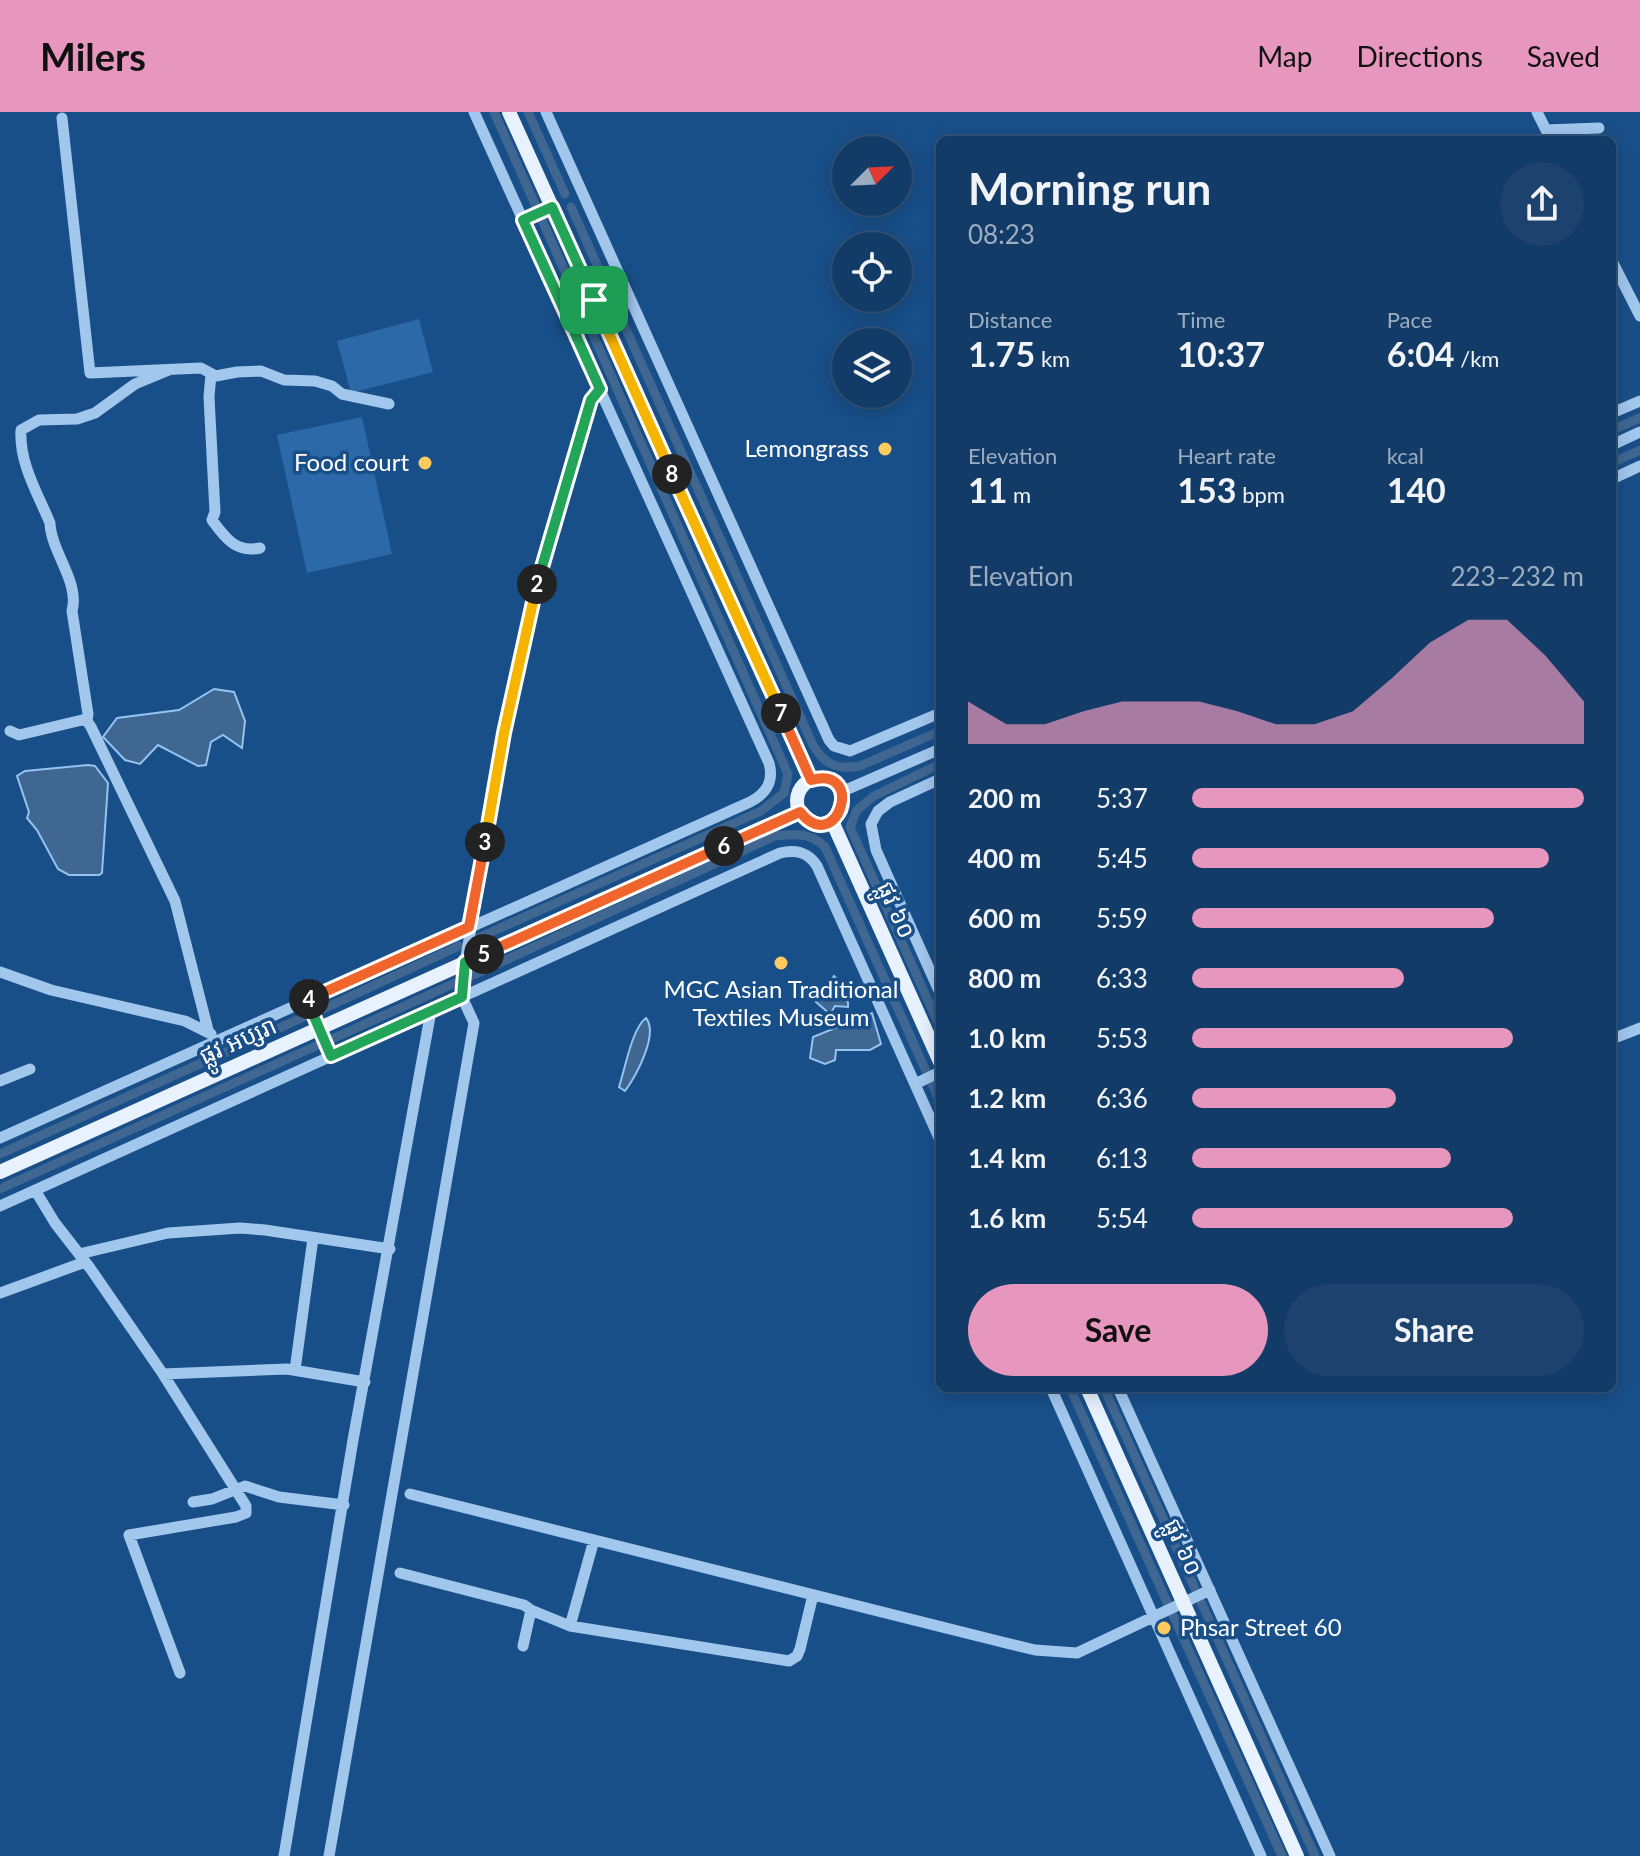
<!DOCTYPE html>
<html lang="en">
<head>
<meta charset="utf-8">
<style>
	body { margin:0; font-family:Lato,"Noto Sans Khmer",sans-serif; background:#1c426d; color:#f1f3f6; height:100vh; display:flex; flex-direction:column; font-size:30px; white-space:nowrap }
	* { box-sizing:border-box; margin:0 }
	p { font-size:26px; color:#9dadc0 }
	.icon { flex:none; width:44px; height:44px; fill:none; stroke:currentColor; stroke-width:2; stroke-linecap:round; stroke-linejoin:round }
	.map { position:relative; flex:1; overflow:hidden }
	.sheet { position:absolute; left:936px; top:24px; width:680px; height:1256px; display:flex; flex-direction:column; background:#133b67; border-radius:12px; box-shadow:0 4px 20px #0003,0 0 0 2px #32557b }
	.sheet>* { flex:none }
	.needle { width:52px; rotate:66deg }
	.fabs { position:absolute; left:832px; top:24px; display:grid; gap:16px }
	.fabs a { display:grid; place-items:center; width:80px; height:80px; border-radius:50%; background:#133b67; box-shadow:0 4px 20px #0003,0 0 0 2px #32557b; font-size:40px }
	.pin { position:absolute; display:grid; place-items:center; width:68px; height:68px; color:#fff; margin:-34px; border-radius:16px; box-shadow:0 4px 12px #0006 }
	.km { position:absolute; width:40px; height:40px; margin:-20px; border-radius:50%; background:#222; color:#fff; font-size:22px; line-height:40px; text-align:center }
	.round { display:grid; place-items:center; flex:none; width:84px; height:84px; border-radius:42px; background:#1c426d }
	.head { display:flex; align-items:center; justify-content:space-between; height:136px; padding:0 32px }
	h1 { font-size:44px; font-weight:700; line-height:60px }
	.metrics { display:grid; grid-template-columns:repeat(3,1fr); gap:12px; height:136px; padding:8px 32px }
	.metrics div { display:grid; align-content:center }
	.metrics b { font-size:34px; font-weight:700 }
	.metrics small { font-size:22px; font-weight:400 }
	.metrics p { font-size:22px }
	.chart { height:224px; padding:16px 32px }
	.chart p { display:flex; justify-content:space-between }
	.chart svg { width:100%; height:144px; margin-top:8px; fill:#e797bd; opacity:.7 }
	.button { display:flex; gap:16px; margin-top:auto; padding:16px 32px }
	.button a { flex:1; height:92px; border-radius:48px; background:#e797bd; color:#111; font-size:32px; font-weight:700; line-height:92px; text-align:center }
	.button a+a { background:#1c426d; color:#f1f3f6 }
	ul { padding:0 32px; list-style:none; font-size:26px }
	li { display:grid; grid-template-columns:128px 96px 1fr; align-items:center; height:60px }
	li i { height:20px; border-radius:10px; background:#e797bd }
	header { display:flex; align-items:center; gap:48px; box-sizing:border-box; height:112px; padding:0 40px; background:#e797bd; color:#111 }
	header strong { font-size:38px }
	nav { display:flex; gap:44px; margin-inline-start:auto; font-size:28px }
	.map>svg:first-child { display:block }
	.green { fill:#2c69a8 }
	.water { fill:#3f6792; stroke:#95c3f0; stroke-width:2 }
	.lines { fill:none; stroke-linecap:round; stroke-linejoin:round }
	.canal { stroke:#3f6792; stroke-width:9 }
	.minor { stroke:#a2c7ed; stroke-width:11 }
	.major { stroke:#e8f2ff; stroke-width:14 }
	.split-1-casing { stroke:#fff; stroke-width:16 }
	.split-2-casing { stroke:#fff; stroke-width:16 }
	.split-3-casing { stroke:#fff; stroke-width:16 }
	.split-4-casing { stroke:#fff; stroke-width:16 }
	.split-5-casing { stroke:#fff; stroke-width:16 }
	.split-6-casing { stroke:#fff; stroke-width:16 }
	.split-7-casing { stroke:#fff; stroke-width:16 }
	.split-8-casing { stroke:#fff; stroke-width:16 }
	.split-9-casing { stroke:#fff; stroke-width:16 }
	.split-1 { stroke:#22a559; stroke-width:10 }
	.split-2 { stroke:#22a559; stroke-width:10 }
	.split-3 { stroke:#f5b400; stroke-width:10 }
	.split-4 { stroke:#f0652b; stroke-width:10 }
	.split-5 { stroke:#22a559; stroke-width:10 }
	.split-6 { stroke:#f0652b; stroke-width:10 }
	.split-7 { stroke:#f0652b; stroke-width:10 }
	.split-8 { stroke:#f5b400; stroke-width:10 }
	.split-9 { stroke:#f5b400; stroke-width:10 }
	.poi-dot { fill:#ffca5e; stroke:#194f89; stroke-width:3 }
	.labels { text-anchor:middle; stroke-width:7; stroke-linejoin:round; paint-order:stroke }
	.poi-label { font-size:24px; fill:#fff; stroke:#194f89; text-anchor:end }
	.street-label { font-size:24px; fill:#fff; stroke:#194f89 }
</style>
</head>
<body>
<header>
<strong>Milers</strong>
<nav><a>Map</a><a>Directions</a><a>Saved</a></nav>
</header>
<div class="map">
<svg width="1640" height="1744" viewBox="0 0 1640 1744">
	<rect width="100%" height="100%" fill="#194f89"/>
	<path class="green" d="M419 207 433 260 351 281 337 229Z
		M362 305 392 442 307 461 277 323Z"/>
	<path class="water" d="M214 577 234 580 245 609 242 636 223 623 211 630 206 653 198 654 158 633 140 652 125 648 103 625 117 606 179 598Z
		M88 653 95 654 108 671 102 761 99 763H69L58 757 37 718 27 706 29 700 17 664 25 659Z
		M834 864 844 874 843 885 848 890V895L835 894 830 902 816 890Z
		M872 901 881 932 870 938H836L835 948 825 952 810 946 813 925Z
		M646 906C659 922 636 964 625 979L619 975C625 957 632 916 646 906Z"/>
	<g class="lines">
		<path class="canal" d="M528 0 565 82
			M571 95 813 633C825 653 837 658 860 654L940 619
			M1612 318 1640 306
			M1612 351 1640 338
			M940 652 874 684 857 698 850 715 940 915
			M480 825 761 699 784 681 788 662 494 0
			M471 864 775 724C795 722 810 720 825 735L940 990
			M319 899 459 834
			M332 927 455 871
			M0 1042 306 904
			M0 1077 318 933
			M1070 1276 1282 1744
			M1104 1276 1195 1477
			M1201 1490 1315 1744"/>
		<path class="minor" d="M546 0 829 628 834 634 850 639 940 601
			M1537 0 1551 28
			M62 6 90 261 201 256 216 264 237 260 261 259 284 268 315 269 332 274 342 282 389 292
			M1546 18 1599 16
			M523 108 552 95
			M1612 149 1640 204
			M211 262 209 285 215 400 212 408C225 426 236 441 260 436
			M1612 301 1640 289
			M1612 333 1640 320
			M1612 367 1640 354
			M87 609 88 602 72 499C80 470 51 440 50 411 38 382 19 351 21 318L39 308 77 307 95 301 135 272 169 258
			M10 619 19 623 82 608 87 609 91 615 175 789 208 918
			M940 667 890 690 878 699 871 712 876 738 940 881
			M841 680 940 637
			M0 860 51 878 185 909 211 922
			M1612 927 1640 916
			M0 969 30 957
			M915 972 940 960
			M0 1026 750 690C767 681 774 669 769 651L474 0
			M35 1078 55 1111 90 1156 163 1262 246 1394V1401L236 1405 129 1423 180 1561
			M0 1094 780 741C796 737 808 740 817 754L940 1028
			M79 1142 168 1121 240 1116 265 1118 390 1137
			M0 1181 85 1150
			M295 1258 313 1126
			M163 1262 287 1257 365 1270
			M1051 1276 1261 1744
			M1118 1276 1330 1744
			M410 1382 1006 1531 1035 1538 1077 1541 1210 1478
			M193 1390 212 1387 245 1374 279 1385 344 1393
			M400 1461 524 1493 531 1498 523 1534
			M531 1498 570 1514 789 1549 797 1544 800 1537 813 1483
			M570 1514 594 1428
			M284 1744 353 1328 431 899
			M329 1744 474 911 462 885 465 850 519 548 539 462 591 288 600 277"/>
		<path class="major" d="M509 0 811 668
			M797 689a23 23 0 1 1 46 0a23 23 0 1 1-46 0Z
			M832 709 940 950
			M307 888 331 944
			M0 1060 800 700
			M1087 1276 1297 1744"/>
	</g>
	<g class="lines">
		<g class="split-1-casing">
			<path id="split-1" d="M577 226 523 108 552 95 594 188"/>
		</g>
		<g class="split-2-casing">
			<path id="split-2" d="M537 472 591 288 600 277 577 226"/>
		</g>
		<g class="split-3-casing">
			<path id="split-3" d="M485 730 504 621 537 472"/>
		</g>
		<g class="split-4-casing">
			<path id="split-4" d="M309 887 469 815 485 730"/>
		</g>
		<g class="split-5-casing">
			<path id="split-5" d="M309 887 307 888 331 944 462 885 465 850 484 842"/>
		</g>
		<g class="split-6-casing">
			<path id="split-6" d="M484 842 724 734"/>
		</g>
		<g class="split-7-casing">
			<path id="split-7" d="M724 734 800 700C837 746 867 653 811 668L781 601"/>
		</g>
		<g class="split-8-casing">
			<path id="split-8" d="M672 362 781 601"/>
		</g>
		<g class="split-9-casing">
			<path id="split-9" d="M594 188 672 362"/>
		</g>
		<use href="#split-1" class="split-1"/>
		<use href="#split-2" class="split-2"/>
		<use href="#split-3" class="split-3"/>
		<use href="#split-4" class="split-4"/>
		<use href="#split-5" class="split-5"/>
		<use href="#split-6" class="split-6"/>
		<use href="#split-7" class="split-7"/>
		<use href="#split-8" class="split-8"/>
		<use href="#split-9" class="split-9"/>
	</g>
	<g class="poi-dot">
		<circle cx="885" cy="337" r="8"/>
		<circle cx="425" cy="351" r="8"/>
		<circle cx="781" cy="851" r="8"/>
		<circle cx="1164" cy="1516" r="8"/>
	</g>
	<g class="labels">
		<g class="poi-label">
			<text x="869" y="345">Lemongrass</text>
			<text x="409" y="359">Food court</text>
			<text x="781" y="886" text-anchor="middle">MGC Asian Traditional<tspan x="781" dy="28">Textiles Museum</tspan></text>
			<text x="1180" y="1524" text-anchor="start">Phsar Street 60</text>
		</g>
		<g class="street-label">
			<text transform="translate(896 798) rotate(66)" y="8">ផ្លូវ ៦០</text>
			<text transform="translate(238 929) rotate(-24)" y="8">ផ្លូវ អប្សរា</text>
			<text transform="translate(1183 1435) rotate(66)" y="8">ផ្លូវ ៦០</text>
		</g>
	</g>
</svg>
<div class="fabs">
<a><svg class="needle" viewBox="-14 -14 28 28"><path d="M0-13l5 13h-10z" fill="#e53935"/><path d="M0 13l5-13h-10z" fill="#9dadc0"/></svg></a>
<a><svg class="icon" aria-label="locate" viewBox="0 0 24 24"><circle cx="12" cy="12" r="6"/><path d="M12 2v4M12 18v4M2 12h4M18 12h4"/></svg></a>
<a><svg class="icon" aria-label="layers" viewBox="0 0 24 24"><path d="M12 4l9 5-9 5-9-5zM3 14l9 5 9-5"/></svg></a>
</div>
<div class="pin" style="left:594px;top:188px;background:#1e9e55"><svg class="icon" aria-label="arrive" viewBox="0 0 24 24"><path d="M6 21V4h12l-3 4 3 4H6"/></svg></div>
<b class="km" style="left:537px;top:472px">2</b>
<b class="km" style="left:485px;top:730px">3</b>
<b class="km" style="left:309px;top:887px">4</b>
<b class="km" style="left:484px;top:842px">5</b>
<b class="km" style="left:724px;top:734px">6</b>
<b class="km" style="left:781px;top:601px">7</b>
<b class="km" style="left:672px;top:362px">8</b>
<section class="sheet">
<div class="head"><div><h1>Morning run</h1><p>08:23</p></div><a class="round"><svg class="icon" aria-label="share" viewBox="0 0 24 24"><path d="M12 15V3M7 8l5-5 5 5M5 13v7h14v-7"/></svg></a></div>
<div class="metrics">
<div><p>Distance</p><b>1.75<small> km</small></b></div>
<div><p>Time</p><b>10:37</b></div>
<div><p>Pace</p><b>6:04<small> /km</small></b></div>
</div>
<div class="metrics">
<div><p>Elevation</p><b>11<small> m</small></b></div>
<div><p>Heart rate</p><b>153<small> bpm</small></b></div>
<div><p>kcal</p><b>140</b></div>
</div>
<div class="chart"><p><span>Elevation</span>223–232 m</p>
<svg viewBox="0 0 160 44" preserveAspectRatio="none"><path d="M0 44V31L10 38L20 38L30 34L40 31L50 31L60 31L70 34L80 38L90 38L100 34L110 24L120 13L130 6L140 6L150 17L160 31V44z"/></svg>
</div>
<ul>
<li><b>200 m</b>5:37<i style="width:100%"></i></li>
<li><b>400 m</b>5:45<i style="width:91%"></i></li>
<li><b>600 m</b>5:59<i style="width:77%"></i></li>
<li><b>800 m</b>6:33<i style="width:54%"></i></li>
<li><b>1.0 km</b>5:53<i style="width:82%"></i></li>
<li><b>1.2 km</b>6:36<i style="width:52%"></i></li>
<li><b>1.4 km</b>6:13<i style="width:66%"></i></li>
<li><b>1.6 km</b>5:54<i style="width:82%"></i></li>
</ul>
<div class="button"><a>Save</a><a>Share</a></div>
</section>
</div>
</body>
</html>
